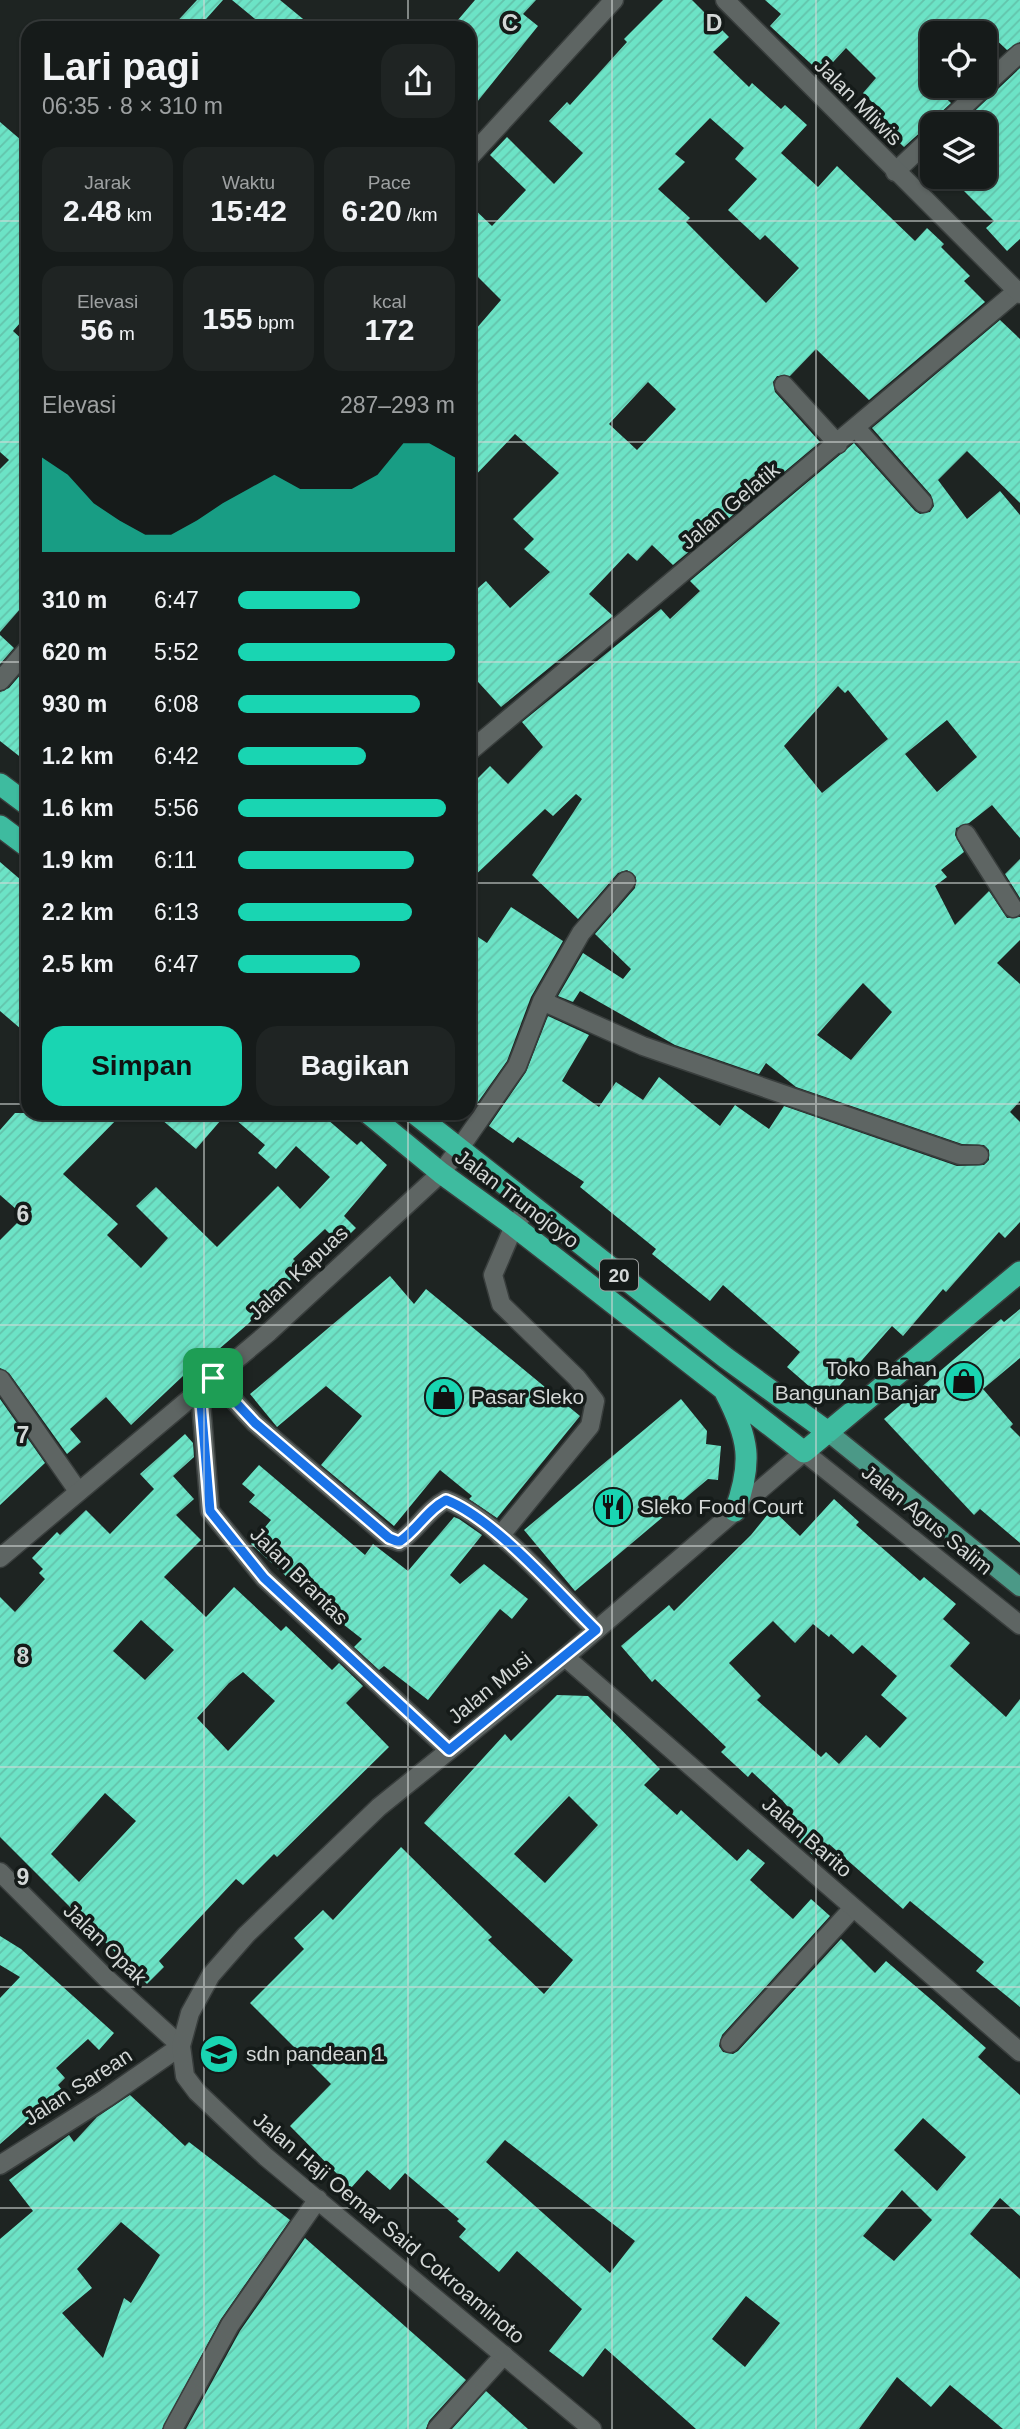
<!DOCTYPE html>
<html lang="id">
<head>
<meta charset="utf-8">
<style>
	body { margin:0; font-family:Arial,sans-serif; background:#1f2423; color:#f1f3f6; height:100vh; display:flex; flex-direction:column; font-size:26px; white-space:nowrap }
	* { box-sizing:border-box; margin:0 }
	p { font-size:23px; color:#9ea1a2 }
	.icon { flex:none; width:38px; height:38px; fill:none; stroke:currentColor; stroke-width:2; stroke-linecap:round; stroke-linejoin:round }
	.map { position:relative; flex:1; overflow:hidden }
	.panel { position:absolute; left:21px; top:21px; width:455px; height:1099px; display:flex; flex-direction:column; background:#161b1a; border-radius:21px; box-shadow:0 2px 5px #0004,0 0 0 2px #353939 }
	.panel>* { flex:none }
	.buttons { position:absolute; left:920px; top:21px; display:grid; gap:14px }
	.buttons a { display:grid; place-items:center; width:77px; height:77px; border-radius:14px; background:#161b1a; box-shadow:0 2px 5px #0004,0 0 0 2px #353939; font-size:35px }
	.pin { position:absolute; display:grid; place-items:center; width:60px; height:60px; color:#fff; margin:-30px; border-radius:14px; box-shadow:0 4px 10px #0006 }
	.round { display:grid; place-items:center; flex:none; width:74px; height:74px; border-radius:21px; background:#1f2423 }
	.summary { display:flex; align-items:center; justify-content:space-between; height:119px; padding:0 21px }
	h1 { font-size:38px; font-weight:800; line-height:52px }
	.figures { display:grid; grid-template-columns:repeat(3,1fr); gap:10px; height:119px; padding:7px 21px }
	.figures div { display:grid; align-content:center; border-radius:18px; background:#1f2423; text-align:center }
	.figures b { font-size:30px; font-weight:800 }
	.figures small { font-size:19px; font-weight:400 }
	.figures p { font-size:19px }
	.chart { height:196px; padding:14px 21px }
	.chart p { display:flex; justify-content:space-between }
	.chart svg { width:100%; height:126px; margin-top:7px; fill:#19d5b2; opacity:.7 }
	.primary-button { display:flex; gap:14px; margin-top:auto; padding:14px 21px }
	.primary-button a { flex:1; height:80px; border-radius:21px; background:#19d5b2; color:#111; font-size:28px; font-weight:800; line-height:80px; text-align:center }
	.primary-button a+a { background:#1f2423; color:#f1f3f6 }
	ul { padding:0 21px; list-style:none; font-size:23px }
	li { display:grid; grid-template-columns:112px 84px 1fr; align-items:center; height:52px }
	li i { height:18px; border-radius:9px; background:#19d5b2 }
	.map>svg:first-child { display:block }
	.building { fill:url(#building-hatch); fill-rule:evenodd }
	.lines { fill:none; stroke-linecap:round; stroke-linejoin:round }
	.street-casing { stroke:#393e3d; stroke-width:21 }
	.secondary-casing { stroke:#393e3d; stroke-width:21 }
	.primary-casing { stroke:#393e3d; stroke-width:21 }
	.highway-casing { stroke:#393e3d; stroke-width:24 }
	.street { stroke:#5e6563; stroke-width:18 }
	.secondary { stroke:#5e6563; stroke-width:18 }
	.primary { stroke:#4b9987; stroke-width:18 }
	.highway { stroke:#3ebb9f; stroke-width:21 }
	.route-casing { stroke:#fff; stroke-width:14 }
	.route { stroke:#1a73e8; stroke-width:9 }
	.grid { fill:none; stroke:#d4d8d7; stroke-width:2; stroke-opacity:0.55 }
	.labels { text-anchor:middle; stroke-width:7; stroke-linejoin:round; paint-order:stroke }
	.shield { fill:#151b19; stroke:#9b9f9e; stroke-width:2 }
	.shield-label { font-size:19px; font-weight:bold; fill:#d4d8d7 }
	.street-label { font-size:21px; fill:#d4d8d7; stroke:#151b19 }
	.poi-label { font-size:21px; fill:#d4d8d7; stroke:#151b19; text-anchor:start }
	.grid-label { font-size:23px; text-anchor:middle; font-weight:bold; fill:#d4d8d7; stroke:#151b19; stroke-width:7; stroke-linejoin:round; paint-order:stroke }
</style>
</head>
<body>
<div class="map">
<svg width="1020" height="2429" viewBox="0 0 1020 2429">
	<defs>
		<pattern id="building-hatch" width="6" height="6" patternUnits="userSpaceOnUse" patternTransform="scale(1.75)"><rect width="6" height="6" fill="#6ce3c6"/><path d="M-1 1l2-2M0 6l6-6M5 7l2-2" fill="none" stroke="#63c3ab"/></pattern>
	</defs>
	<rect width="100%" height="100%" fill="#1e2422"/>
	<path class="building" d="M197 0H223L198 28H171Z
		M232 0H280L314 28H266Z
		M475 0H536L523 14 538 26 469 112V28H451Z
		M663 0H692L729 37 713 52 749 87 752 83 781 109 785 105 807 125 781 153 818 187 837 166 915 241 927 228 944 244 941 247 970 276 964 281 985 302 869 400 816 349 790 376H777L773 382 775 392 820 442 673 565 652 545 637 561 628 553 589 594 613 616 501 707 469 672V596L486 581 510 608 550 572 524 549 534 539 513 519 559 473 515 434 469 482V337L501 300 469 268V204L492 226 526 190 490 155 507 137 554 184 583 153 549 121 567 102 570 105 627 42 624 39ZM710 118 744 148 735 159 757 179 728 210 760 240 765 235 799 268 766 303 686 222 690 218 658 189 685 162 675 154ZM648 382 676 409 637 450 609 424Z
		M765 0H1020V42L1007 50 989 33H933V86L951 103 937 116 934 124 925 128 904 147 874 118 881 111 863 93 876 78 846 48 822 74 770 26 781 14Z
		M1020 68V239L1007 251 986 228 994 221 950 177H985V124H961Z
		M0 122 28 146V314L13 331 28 345V600L0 632V469L9 460 0 452Z
		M1000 320 1020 339V503L967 451 938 480 967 519 1000 491 1020 515V838L992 805 969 823 956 828 955 835 964 852 941 870 947 877 935 886 955 925 989 891 1007 918 1020 917V940L997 963 1020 984V1101L1010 1112 1020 1122V1222L1005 1238 999 1232 946 1292 943 1289 903 1336 892 1326 826 1401 787 1367 800 1352 723 1285 710 1301 652 1254 656 1249 580 1187 584 1182 518 1137 513 1143 489 1126 526 1072 548 1016 589 1035 562 1081 599 1107 616 1082 643 1100 659 1077 720 1126 735 1105 769 1129 784 1106 957 1166 984 1165 989 1160V1150L984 1145 962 1144 796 1087 766 1063 759 1074 675 1045 580 991 573 1002 558 996 583 953 623 979 631 969 595 934 635 888 636 877 627 870 618 873 578 919 532 875 582 799 576 794 553 816 545 809 469 881V787L490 766 508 784 543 747 522 722 661 609 670 619 700 591 690 581 854 443 915 511 920 514 930 512 934 506 931 495 872 428ZM838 686 845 693 848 690 888 739 822 793 784 746ZM947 720 977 757 937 792 905 754ZM863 983 892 1012 851 1060 817 1035Z
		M0 635 14 648 0 664Z
		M28 666V763L0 741V692L9 688Z
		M1020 859V898L1005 874Z
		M0 862 28 886V1035L0 1011Z
		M511 907 563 941 531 997 507 1061 471 1112 469 931 487 943Z
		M15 1113H123L63 1174 118 1224 107 1235 141 1268 168 1238 136 1206 156 1187 217 1247 278 1186 300 1209 330 1177 296 1146 276 1169 258 1153 265 1145 228 1113H320L357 1145 361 1141 387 1165 344 1216 356 1228 340 1244 325 1229 293 1259 302 1268 248 1324 204 1362 201 1359 131 1425 106 1397 70 1429 81 1442 67 1454 9 1373 0 1368V1240L24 1216 0 1195V1130Z
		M154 1113H227L196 1149Z
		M390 1276 414 1304 426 1289 580 1416 497 1518 469 1499 472 1496 440 1470 394 1526 321 1465 362 1416 326 1386 277 1427 250 1394Z
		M1020 1309V1358L983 1389 1013 1424 1010 1427 1020 1437V1543L980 1509 974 1515 884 1419 1001 1319 1004 1322Z
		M0 1399 45 1463 0 1505Z
		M681 1399 707 1431 706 1444 721 1446 718 1480 708 1479 575 1591 524 1530Z
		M185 1434 193 1443 194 1457 173 1476 194 1499 176 1515 201 1540 164 1577 206 1617 234 1587 281 1631 286 1626 332 1670 339 1663 363 1686 346 1703 389 1747 277 1857 274 1854 243 1885 236 1879 159 1961 164 1967 147 1984 0 1837V1597L15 1612 45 1579 39 1573 43 1569 32 1558 57 1532 60 1535 86 1510 110 1534 154 1489 140 1474ZM141 1620 174 1650 145 1680 113 1651ZM243 1672 275 1701 228 1751 197 1718 229 1683ZM105 1793 136 1821 79 1882 51 1854Z
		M259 1465 365 1555 373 1544 408 1571 454 1517 459 1519 482 1535 450 1575 460 1584 484 1564 528 1599 512 1619 500 1609 428 1700 384 1666 379 1670 354 1647 362 1639 311 1599 251 1544 271 1520 249 1502 255 1495 242 1484Z
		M834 1499 859 1522 856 1525 920 1581 924 1577 956 1604 943 1619 970 1643 950 1666 1006 1717 1020 1699V2007L976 1971 984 1962 910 1901 903 1909 829 1844 816 1858 781 1825 793 1813 782 1800 752 1772 748 1777 721 1752 726 1747 655 1679 652 1682 621 1646 669 1605 674 1611 751 1535 772 1509 800 1536ZM773 1621 795 1643 813 1624 829 1637 831 1634 853 1654 862 1645 897 1676 881 1695 907 1718 880 1748 866 1735 839 1764 826 1752 821 1757 757 1700 761 1696 729 1663Z
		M557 1695 588 1696 660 1769 644 1785 677 1815 681 1810 737 1861 748 1849 765 1863 750 1880 793 1919 811 1899 830 1916 722 2035 719 2046 723 2052 733 2054 738 2051 841 1939 875 1973 886 1961 934 2002 986 2048 978 2057 1020 2095V2216L1000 2198 970 2234 1020 2279V2429H1003L950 2385 931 2407 897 2377 859 2429H696L605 2348 583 2377 549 2351 582 2309 517 2251 499 2272 459 2237 466 2229 457 2221 459 2219 405 2173 390 2190 367 2170 351 2188 290 2126 331 2084 250 2003 304 1949 294 1938 323 1910 333 1920 401 1847 492 1937 488 1940 544 1994 573 1960 424 1823 505 1734 511 1741ZM569 1796 598 1825 545 1883 514 1854ZM923 2118 966 2157 937 2191 894 2150ZM505 2140 635 2241 610 2273 486 2162ZM902 2190 932 2220 894 2261 863 2236ZM746 2296 780 2323 745 2367 712 2339Z
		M0 1936 21 1949 114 2033 99 2050 88 2039 56 2068 65 2078 58 2085 62 2090 0 2144V1998L20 1977 0 1965Z
		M130 2095 185 2146 189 2142 290 2220 221 2319 162 2429H0V2239L33 2211 9 2180 69 2135 74 2142 97 2117ZM121 2222 160 2255 131 2303 124 2298 103 2358 62 2313 92 2288 77 2269Z
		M305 2238 466 2380 429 2421 426 2429H186L240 2331Z
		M486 2391 528 2429H452Z"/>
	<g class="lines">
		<g class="street-casing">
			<path id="street" d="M985 85 1020 53
				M945 124 985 86
				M895 172 933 136
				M784 385 838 444
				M856 428 923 503
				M469 752 1017 291
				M966 834 1013 908
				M542 1001 643 1046 960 1155H979
				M459 1149 517 1066 542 1001 581 933 626 881
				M213 1378 255 1423 389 1538 399 1542C417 1530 427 1510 446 1500 496 1519 557 1592 596 1630
				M0 1379 78 1491
				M200 1391 210 1511 264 1578 449 1750
				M500 1536 590 1426 595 1401 577 1378 501 1304 493 1275 514 1226 530 1205
				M0 1872 105 1977 181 2046 106 2098 0 2165
				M730 2043 853 1908
				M173 2429 230 2325 318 2199
				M437 2429 504 2355"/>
		</g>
		<g class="secondary-casing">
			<path id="secondary" d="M725 0 1020 294
				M469 158 614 0
				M0 681 28 649
				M0 1558 269 1332 441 1173 459 1149
				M565 1657 1020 2052
				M592 2429 266 2157 197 2092 185 2076 181 2046 190 2013 211 1975 246 1935 379 1807 565 1657 804 1452 1020 1625"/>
		</g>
		<g class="primary-casing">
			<path id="primary" d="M828 1432 1020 1587"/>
		</g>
		<g class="highway-casing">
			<path id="highway" d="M0 784 28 805
				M0 826 28 847
				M368 1113 441 1173 514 1226 804 1452 1020 1272
				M414 1113 726 1358 828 1432
				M725 1392C749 1438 753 1462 735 1511"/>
		</g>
		<use href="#street" class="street"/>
		<use href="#secondary" class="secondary"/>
		<use href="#primary" class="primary"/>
		<use href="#highway" class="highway"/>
	</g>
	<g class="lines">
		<g class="route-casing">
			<path id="route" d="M213 1378 255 1423 389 1538 399 1542C417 1530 427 1510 446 1500 495 1519 557 1592 596 1630L449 1750 264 1578 210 1511 200 1391Z"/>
		</g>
		<use href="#route" class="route"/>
	</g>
	<path class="grid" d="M204 0V28M408 0V28M612 0V2429M816 0V2429M0 221H28M469 221H1020M0 442H28M469 442H1020M0 662H28M469 662H1020M0 883H28M469 883H1020M0 1104H28M469 1104H1020M204 1113V2429M408 1113V2429M0 1325H1020M0 1546H1020M0 1767H1020M0 1987H1020M0 2208H1020"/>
	<defs>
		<g id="shop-disc" transform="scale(2.0125)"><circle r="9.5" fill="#19d5b2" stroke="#151b19"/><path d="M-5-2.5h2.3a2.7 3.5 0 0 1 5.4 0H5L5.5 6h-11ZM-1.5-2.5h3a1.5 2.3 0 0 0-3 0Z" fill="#111"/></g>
		<g id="restaurant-disc" transform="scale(2.0125)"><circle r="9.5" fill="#19d5b2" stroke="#151b19"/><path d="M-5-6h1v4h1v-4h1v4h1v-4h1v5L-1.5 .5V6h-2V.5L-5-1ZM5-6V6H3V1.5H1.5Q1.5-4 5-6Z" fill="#111"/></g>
		<g id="school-disc" transform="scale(2.0125)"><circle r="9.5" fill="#19d5b2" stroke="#151b19"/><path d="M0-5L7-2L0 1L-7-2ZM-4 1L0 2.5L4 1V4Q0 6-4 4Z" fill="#111"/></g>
	</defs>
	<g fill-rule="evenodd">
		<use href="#shop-disc" x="964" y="1381"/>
		<use href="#shop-disc" x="444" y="1397"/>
		<use href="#restaurant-disc" x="613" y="1507"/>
		<use href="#school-disc" x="219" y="2054"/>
	</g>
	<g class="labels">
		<rect class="shield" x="600" y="1259.5" width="38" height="31" rx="5"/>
		<g class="shield-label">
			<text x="619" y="1282">20</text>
		</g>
		<g class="street-label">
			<text transform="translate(858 102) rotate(45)" y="7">Jalan Mliwis</text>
			<text transform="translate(730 506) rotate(-40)" y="7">Jalan Gelatik</text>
			<text transform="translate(517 1199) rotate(37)" y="7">Jalan Trunojoyo</text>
			<text transform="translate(298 1273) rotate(-43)" y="7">Jalan Kapuas</text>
			<text transform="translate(927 1520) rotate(39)" y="7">Jalan Agus Salim</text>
			<text transform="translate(299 1576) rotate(45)" y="7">Jalan Brantas</text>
			<text transform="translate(490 1688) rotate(-39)" y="7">Jalan Musi</text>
			<text transform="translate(807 1837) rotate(41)" y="7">Jalan Barito</text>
			<text transform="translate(105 1944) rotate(44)" y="7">Jalan Opak</text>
			<text transform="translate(78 2087) rotate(-33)" y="7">Jalan Sarean</text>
			<text transform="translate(389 2228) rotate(40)" y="7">Jalan Haji Oemar Said Cokroaminoto</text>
		</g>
		<g class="poi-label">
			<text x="937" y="1376" text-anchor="end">Toko Bahan<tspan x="937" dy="24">Bangunan Banjar</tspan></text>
			<text x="471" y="1404">Pasar Sleko</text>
			<text x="640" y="1514">Sleko Food Court</text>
			<text x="246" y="2061">sdn pandean 1</text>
		</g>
	</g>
	<g class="grid-label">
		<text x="510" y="31">C</text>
		<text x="714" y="31">D</text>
		<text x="23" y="1222">6</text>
		<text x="23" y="1443">7</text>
		<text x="23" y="1664">8</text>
		<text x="23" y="1885">9</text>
	</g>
</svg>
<div class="buttons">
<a><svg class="icon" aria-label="locate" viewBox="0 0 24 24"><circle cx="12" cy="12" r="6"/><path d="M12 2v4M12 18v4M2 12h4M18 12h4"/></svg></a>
<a><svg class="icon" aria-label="layers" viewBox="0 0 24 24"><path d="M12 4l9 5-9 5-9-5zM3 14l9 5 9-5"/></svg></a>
</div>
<div class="pin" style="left:213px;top:1378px;background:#1e9e55"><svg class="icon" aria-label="arrive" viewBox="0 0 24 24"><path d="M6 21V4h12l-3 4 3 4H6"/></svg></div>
<section class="panel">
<div class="summary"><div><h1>Lari pagi</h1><p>06:35 · 8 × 310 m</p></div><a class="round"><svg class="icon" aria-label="share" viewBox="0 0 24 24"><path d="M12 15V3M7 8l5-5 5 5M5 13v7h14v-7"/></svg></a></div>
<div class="figures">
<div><p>Jarak</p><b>2.48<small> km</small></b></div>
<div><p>Waktu</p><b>15:42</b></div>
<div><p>Pace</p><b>6:20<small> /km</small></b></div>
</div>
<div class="figures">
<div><p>Elevasi</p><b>56<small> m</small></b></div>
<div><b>155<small> bpm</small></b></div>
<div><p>kcal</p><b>172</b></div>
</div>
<div class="chart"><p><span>Elevasi</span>287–293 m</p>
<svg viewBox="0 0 160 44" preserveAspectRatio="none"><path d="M0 44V11L10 17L20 27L30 33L40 38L50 38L60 33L70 27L80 22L90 17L100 22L110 22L120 22L130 17L140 6L150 6L160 11V44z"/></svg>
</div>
<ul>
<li><b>310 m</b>6:47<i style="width:56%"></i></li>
<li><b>620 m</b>5:52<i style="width:100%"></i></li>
<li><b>930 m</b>6:08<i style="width:84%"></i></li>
<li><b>1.2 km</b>6:42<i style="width:59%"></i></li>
<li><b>1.6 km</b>5:56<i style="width:96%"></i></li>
<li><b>1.9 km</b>6:11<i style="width:81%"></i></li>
<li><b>2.2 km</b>6:13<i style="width:80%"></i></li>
<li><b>2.5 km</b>6:47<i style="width:56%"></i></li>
</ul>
<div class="primary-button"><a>Simpan</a><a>Bagikan</a></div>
</section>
</div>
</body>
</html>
